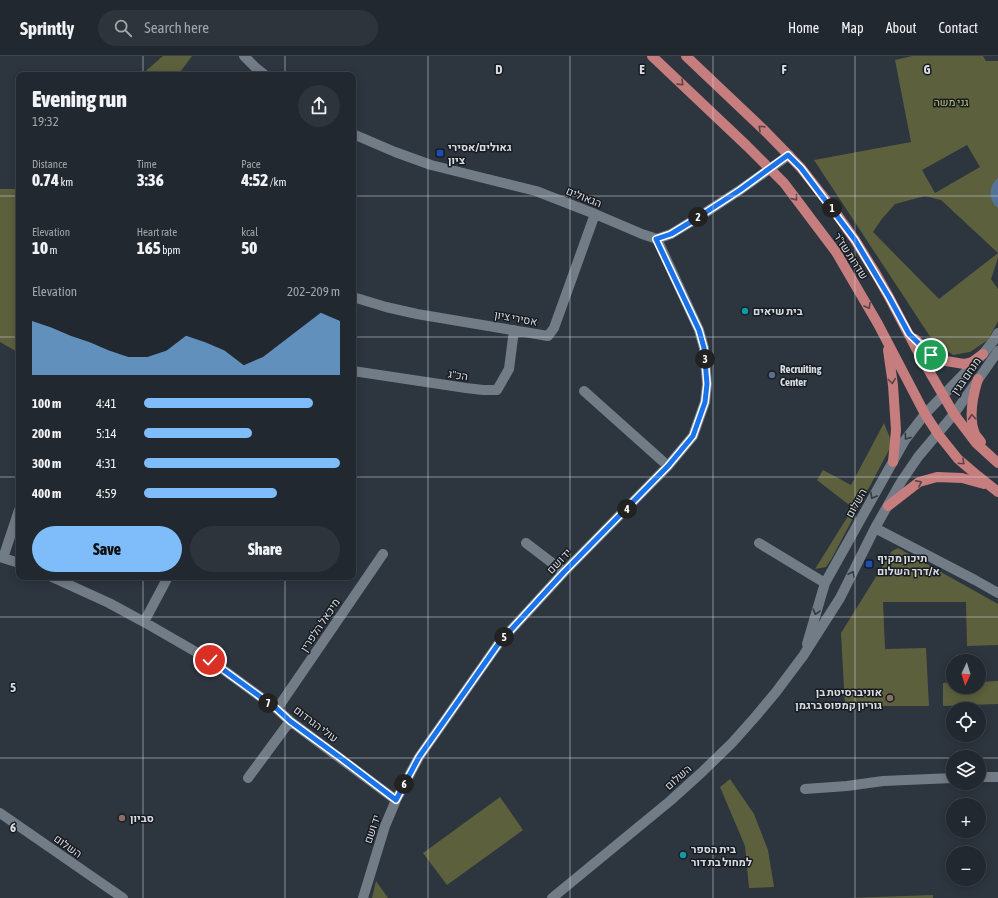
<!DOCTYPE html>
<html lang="en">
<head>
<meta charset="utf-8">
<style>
	body { margin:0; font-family:"Asap Condensed",Heebo,sans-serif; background:#2e343b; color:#f1f3f6; height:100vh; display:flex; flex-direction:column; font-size:15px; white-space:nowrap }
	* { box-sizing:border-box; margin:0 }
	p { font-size:13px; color:#a2a6aa }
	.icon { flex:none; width:22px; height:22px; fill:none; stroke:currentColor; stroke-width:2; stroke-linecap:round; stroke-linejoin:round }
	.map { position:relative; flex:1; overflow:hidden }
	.sheet { position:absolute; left:16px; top:16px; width:340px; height:508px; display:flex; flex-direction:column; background:#22282f; border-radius:8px; box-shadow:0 2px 10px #0003,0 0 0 1px #3f444b }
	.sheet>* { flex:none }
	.needle { width:26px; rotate:184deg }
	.fabs { position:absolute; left:946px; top:598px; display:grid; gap:8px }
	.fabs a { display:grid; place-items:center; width:40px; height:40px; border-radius:50%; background:#22282f; box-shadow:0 2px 10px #0003,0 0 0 1px #3f444b; font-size:20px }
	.pin { position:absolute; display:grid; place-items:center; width:34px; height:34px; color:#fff; margin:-17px; border:2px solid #fff; border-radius:50%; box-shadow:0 1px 4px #0007 }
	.km { position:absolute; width:20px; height:20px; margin:-10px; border-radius:50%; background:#222; color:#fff; font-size:11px; line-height:20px; text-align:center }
	.round { display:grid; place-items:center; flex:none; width:42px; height:42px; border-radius:21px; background:#2e343b }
	.summary { display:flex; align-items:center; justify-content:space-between; height:68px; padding:0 16px }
	h1 { font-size:22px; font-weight:800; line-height:30px }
	.figures { display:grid; grid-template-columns:repeat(3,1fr); gap:6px; height:68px; padding:4px 16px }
	.figures div { display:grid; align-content:center }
	.figures b { font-size:17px; font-weight:800 }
	.figures small { font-size:11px; font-weight:400 }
	.figures p { font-size:11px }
	.chart { height:112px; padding:8px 16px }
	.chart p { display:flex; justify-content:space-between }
	.chart svg { width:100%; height:72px; margin-top:4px; fill:#7ebdf9; opacity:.7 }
	.action { display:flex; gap:8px; margin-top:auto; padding:8px 16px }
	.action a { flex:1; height:46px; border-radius:24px; background:#7ebdf9; color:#111; font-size:16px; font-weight:800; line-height:46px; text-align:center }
	.action a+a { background:#2e343b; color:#f1f3f6 }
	ul { padding:0 16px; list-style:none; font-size:13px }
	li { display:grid; grid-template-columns:64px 48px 1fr; align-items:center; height:30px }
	li i { height:10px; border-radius:5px; background:#7ebdf9 }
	header { display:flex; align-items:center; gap:24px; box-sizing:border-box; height:56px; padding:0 20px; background:#22282f; border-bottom:1px solid #3f444b }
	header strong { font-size:19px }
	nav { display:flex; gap:22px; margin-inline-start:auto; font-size:14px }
	.search { width:280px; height:36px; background:#2e343b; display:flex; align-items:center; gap:10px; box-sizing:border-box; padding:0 14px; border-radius:22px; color:#a2a6aa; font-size:15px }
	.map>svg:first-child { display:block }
	.green { fill:#5d603c; fill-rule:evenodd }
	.water { fill:#557398 }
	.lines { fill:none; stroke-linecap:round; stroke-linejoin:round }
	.minor { stroke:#727c87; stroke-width:10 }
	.major { stroke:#c57d7d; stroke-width:10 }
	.oneway { stroke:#5d4346 }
	.oneway2 { stroke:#333940 }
	.route-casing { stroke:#fff; stroke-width:8 }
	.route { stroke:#1a73e8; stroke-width:5 }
	.grid { fill:none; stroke:#d7dce2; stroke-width:1; stroke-opacity:0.55 }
	.transit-dot { fill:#1a4fb4; stroke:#181c21; stroke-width:1.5 }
	.culture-dot { fill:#0f9aa8; stroke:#181c21; stroke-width:1.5 }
	.service-dot { fill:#5c6f8a; stroke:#181c21; stroke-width:1.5 }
	.education-dot { fill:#8d6e63; stroke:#181c21; stroke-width:1.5 }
	.labels { text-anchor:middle; stroke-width:3; stroke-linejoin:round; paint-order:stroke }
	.park-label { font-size:11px; fill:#bec57a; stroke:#181c21 }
	.poi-label { font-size:11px; font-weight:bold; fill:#d7dce2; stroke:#181c21; text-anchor:start }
	.street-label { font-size:11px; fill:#d7dce2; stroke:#181c21 }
	.grid-label { font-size:13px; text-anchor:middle; font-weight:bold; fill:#d7dce2; stroke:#181c21; stroke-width:3; stroke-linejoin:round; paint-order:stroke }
</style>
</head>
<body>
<header>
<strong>Sprintly</strong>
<div class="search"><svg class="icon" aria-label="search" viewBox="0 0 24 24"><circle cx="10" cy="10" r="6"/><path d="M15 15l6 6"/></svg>Search here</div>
<nav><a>Home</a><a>Map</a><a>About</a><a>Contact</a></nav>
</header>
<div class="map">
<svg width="998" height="842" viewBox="0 0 998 842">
	<rect width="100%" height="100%" fill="#2d353f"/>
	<path class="green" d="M163 0H192L178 19H141Z
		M912 0H983L986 5H998V197L941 144 925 140 895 148 881 164 873 176 939 243 998 197V202L991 223 998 233V265L988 284 970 296 953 299 933 285 814 104 911 86 895 4ZM967 89 980 111 935 137 922 114Z
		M0 133H19V297L0 286Z
		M884 367 890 382V392L832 502 826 511 815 513 853 452 817 424 823 414 851 429Z
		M898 492 998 548V589L967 590 966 546H883L885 593 926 592 929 650H845L841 577 892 495Z
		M998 625V648L943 650V627L953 626V631H979V626Z
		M730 723 754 758 768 794 774 831 749 832 745 790 720 731Z
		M500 741 523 774 447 829 423 797Z
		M376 825 388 842H372Z
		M933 839V842H847Z"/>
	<path class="water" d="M998 122V152C988 144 988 130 998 122Z"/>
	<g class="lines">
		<path class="minor" d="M244 0 256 12 265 19
			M353 78 395 96 431 109 536 135 595 158 642 178 657 183 671 178 694 164 740 134 789 99
			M353 241 386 251 417 258 548 280 554 272 595 158
			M353 315 466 332 483 334H497L509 313 514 274
			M584 335 668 410
			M875 472 975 524 998 537
			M526 487 564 516
			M759 487 825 527
			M0 501 19 507
			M3 502 19 454
			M52 521 109 547 144 566 210 604 277 653 290 665 396 744
			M144 566 168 521
			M807 588 825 527 905 384 925 358 983 298 994 284 998 277
			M277 653 383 498
			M979 721H998
			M248 722 290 665
			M805 733 847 730 883 725 953 722
			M0 757 123 842
			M363 842 385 770 396 744 419 701 499 587 564 516 668 410 693 380 705 346 707 328 704 292 699 274 657 183
			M552 842 670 745 701 717 732 687 756 660 776 636 803 600 840 542 875 472 901 426 918 401 954 358 998 295"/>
		<path class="major" d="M652 0 747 90 784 127 836 196 878 268 925 358 938 378 958 403 978 420 998 436
			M686 0 764 74 801 112 833 153 855 184 876 218 889 241 918 296 954 358 976 387 998 407
			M915 283 931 299 940 304 964 308 972 306 983 298
			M888 294 893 329 896 374 893 406
			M978 323C973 339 968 361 975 378 976 380 979 383 981 386
			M888 450 919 426 937 421 962 422 984 428"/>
	</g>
	<defs><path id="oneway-chevron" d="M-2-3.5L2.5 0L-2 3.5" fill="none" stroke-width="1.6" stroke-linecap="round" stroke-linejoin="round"/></defs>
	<g class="oneway">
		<use href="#oneway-chevron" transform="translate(681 27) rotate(44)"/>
		<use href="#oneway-chevron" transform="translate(761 72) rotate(-136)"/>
		<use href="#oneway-chevron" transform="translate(795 142) rotate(52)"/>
		<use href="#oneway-chevron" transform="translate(868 250) rotate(60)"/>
		<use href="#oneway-chevron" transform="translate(892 325) rotate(83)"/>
		<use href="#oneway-chevron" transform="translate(972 361) rotate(-94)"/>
		<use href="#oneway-chevron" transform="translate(962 406) rotate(43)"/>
		<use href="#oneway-chevron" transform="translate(919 427) rotate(-28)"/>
	</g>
	<g class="oneway2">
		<use href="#oneway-chevron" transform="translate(907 381) rotate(126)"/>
		<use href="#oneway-chevron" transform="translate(873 440) rotate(119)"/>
		<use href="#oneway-chevron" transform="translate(852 518) rotate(-64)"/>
		<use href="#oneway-chevron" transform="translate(816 556) rotate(106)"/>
	</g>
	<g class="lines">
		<g class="route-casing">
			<path id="route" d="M210 604 277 653 290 665 342 703 396 744 419 701 499 587 564 516 668 410 693 380 705 346 707 328 704 292 699 274 656 183 671 178 694 164 740 134 788 99 801 112 855 184 889 241 909 278 931 299"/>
		</g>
		<use href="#route" class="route"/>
	</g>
	<path class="grid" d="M143 0V19M285 0V19M428 0V842M570 0V842M713 0V842M855 0V842M0 140H19M353 140H998M0 281H19M353 281H998M0 421H19M353 421H998M143 521V842M285 521V842M0 561H998M0 702H953M979 702H998"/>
	<g class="transit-dot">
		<rect x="436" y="93" width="8" height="8" rx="2"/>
		<rect x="865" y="504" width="8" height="8" rx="2"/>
	</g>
	<g class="culture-dot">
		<circle cx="745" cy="255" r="4"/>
		<circle cx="683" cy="799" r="4"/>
	</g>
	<circle class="service-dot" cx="772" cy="319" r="4"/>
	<g class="education-dot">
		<circle cx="890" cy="642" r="4"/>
		<circle cx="122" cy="762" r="4"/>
	</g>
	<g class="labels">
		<g class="park-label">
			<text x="951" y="50">גני משה</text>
		</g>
		<g class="poi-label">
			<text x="448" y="95">גאולים/אסירי<tspan x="448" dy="13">ציון</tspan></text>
			<text x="753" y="259">בית שיאים</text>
			<text x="780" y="317">Recruiting<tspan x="780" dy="13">Center</tspan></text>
			<text x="877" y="506">תיכון מקיף<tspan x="877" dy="13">א/דרך השלום</tspan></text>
			<text x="882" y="640" text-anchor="end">אוניברסיטת בן<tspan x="882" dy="13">גוריון קמפוס ברגמן</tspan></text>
			<text x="130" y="766">סביון</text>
			<text x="691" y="797">בית הספר<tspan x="691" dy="13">למחול בת דור</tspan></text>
		</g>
		<g class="street-label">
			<text transform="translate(584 141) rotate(22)" y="4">הגאולים</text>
			<text transform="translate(851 200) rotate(57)" y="4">שדרות שז"ר</text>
			<text transform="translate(516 262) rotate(10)" y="4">אסירי ציון</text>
			<text transform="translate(458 319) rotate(8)" y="4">הכ"ג</text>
			<text transform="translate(966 320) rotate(-55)" y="4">מנחם בגין</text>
			<text transform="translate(856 447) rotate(-61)" y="4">השלום</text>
			<text transform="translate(559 505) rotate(-46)" y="4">יד ושם</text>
			<text transform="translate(320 569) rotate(-56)" y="4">מיכאל הלפרין</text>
			<text transform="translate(316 668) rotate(37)" y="4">עולי הגרדום</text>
			<text transform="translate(678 721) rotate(-42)" y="4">השלום</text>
			<text transform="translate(372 773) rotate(-71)" y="4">יד ושם</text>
			<text transform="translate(68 790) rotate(35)" y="4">השלום</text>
		</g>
	</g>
	<g class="grid-label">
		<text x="499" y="18">D</text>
		<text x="642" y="18">E</text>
		<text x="784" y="18">F</text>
		<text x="927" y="18">G</text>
		<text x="13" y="636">5</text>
		<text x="13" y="776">6</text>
	</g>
</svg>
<div class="fabs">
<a><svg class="needle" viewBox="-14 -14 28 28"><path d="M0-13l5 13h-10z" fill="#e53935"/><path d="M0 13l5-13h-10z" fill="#a2a6aa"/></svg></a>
<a><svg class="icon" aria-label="locate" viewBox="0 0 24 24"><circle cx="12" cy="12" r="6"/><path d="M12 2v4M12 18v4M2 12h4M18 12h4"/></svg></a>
<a><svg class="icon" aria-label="layers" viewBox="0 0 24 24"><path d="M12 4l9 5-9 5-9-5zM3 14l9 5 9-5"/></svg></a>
<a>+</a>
<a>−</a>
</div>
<div class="pin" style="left:931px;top:299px;background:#1e9e55"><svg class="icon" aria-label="arrive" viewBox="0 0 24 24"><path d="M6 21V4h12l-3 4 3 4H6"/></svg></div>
<div class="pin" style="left:210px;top:604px;background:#d93025"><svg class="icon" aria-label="check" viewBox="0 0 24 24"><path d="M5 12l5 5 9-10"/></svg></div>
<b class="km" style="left:832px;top:152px">1</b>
<b class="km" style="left:698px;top:161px">2</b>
<b class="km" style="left:705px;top:303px">3</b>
<b class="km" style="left:627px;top:453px">4</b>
<b class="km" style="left:504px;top:581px">5</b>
<b class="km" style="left:404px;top:728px">6</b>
<b class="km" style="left:268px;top:647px">7</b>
<section class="sheet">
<div class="summary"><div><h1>Evening run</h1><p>19:32</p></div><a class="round"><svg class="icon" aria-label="share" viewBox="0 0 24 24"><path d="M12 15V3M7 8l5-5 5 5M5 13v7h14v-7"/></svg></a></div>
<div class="figures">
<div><p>Distance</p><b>0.74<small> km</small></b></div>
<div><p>Time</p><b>3:36</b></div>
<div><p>Pace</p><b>4:52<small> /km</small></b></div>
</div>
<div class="figures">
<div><p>Elevation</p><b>10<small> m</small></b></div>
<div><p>Heart rate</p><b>165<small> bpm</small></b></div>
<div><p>kcal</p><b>50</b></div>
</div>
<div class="chart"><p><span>Elevation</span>202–209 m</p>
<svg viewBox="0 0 160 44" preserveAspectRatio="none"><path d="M0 44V11L10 15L20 20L30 24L40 29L50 33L60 33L70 29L80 20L90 24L100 29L110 38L120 33L130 24L140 15L150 6L160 11V44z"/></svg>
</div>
<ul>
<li><b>100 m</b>4:41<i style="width:86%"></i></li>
<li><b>200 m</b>5:14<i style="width:55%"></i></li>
<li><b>300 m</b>4:31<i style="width:100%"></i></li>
<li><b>400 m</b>4:59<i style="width:68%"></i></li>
</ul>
<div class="action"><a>Save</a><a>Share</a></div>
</section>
</div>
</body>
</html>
